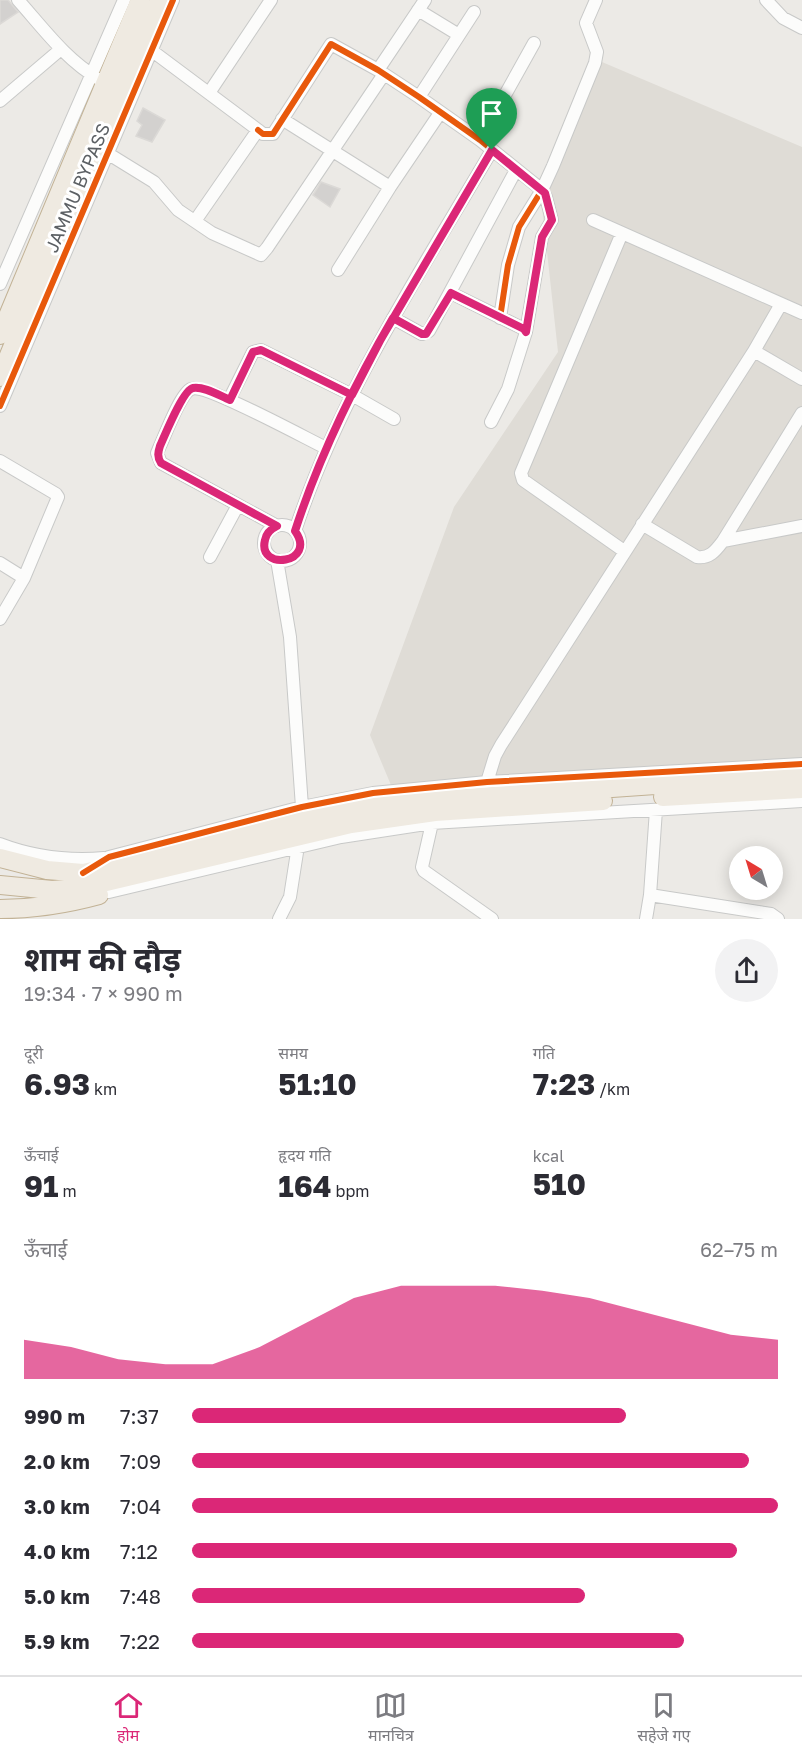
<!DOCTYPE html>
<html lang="hi">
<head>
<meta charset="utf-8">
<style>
	body { margin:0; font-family:"Golos Text","Noto Sans Devanagari",sans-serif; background:#f2f2f3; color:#2b2b33; height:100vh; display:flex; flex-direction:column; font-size:22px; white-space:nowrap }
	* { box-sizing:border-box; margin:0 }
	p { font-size:20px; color:#7c7c81 }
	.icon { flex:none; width:33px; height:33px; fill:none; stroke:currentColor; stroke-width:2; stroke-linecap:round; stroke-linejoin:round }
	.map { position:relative; height:919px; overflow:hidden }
	.side { display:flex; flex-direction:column; background:#fff; flex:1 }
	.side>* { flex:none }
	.needle { width:39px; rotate:322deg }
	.fabs { position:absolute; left:729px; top:846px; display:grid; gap:12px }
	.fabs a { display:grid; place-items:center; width:54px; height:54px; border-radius:50%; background:#fff; box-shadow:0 3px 15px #0003; font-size:30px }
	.pin { position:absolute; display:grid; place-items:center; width:51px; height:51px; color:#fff; margin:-62px -26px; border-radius:50% 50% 50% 0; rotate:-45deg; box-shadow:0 0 6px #0007 }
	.pin .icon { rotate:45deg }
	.round { display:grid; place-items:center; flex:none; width:63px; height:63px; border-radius:32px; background:#f2f2f3 }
	.headline { display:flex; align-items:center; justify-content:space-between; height:102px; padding:0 24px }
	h1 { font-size:33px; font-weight:700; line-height:45px }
	.metrics { display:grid; grid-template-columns:repeat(3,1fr); gap:9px; height:102px; padding:6px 24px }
	.metrics div { display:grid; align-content:center }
	.metrics b { font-size:30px; font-weight:700 }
	.metrics small { font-size:16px; font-weight:400 }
	.metrics p { font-size:16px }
	.chart { height:168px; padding:12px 24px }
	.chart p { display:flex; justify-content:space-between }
	.chart svg { width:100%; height:108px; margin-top:6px; fill:#db2777; opacity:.7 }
	ul { padding:0 24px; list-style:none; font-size:20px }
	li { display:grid; grid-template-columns:96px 72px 1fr; align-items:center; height:45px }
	li i { height:15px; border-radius:8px; background:#db2777 }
	.menu { display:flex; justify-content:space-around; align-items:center; height:84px; border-top:2px solid #e1e1e2; background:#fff; font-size:16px; color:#7c7c81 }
	.menu a { display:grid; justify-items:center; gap:3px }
	.menu .active { color:#db2777 }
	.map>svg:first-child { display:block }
	.education { fill:#dfdcd6 }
	.building { fill:#d3d1cf; stroke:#dbd9d6; stroke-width:1.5 }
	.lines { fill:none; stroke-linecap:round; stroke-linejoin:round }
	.minor-casing { stroke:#c8c9c8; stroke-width:14 }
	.highway-casing { stroke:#c2b295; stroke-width:20 }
	.minor { stroke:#fcfcfb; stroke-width:12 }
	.highway { stroke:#efeae1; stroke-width:18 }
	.cycleway-casing { stroke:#fff; stroke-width:10 }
	.cycleway { stroke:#e8590c; stroke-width:6 }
	.route-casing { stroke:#fff; stroke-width:12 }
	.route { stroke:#db2777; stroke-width:8 }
	.labels { text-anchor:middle; stroke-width:6; stroke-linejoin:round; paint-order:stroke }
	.street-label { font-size:18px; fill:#5c6064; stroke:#fff }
</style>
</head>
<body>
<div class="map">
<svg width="802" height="919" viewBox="0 0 802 919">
	<rect width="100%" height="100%" fill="#eceae6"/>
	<path class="education" d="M602 62 802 147V764L396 797 370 735 454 507 558 352 541 197Z"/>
	<path class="building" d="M0 0H8L18 12 0 24Z
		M143 108 165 120 152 142 136 136 142 125 137 121Z
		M321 182 340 189 330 207 313 195Z"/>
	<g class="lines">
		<g class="minor-casing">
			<path id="minor" d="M18 0C43 28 66 60 99 79
				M766 0 783 18 802 28
				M418 10 459 35
				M151 50 258 130 195 221
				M378 70 425 0
				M209 93 271 0
				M419 97 474 12
				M0 101 61 49
				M282 119 390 187
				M258 130 263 134H273L331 44 378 70 419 97 480 140 542 190 519 227 508 265 500 318
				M480 140 534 43
				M107 153 154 182 178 210 212 233 261 255 267 248 384 74
				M593 220 802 313
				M622 233 521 473 523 480 624 551
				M338 270 390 187 440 113
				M0 284 124 0
				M451 293 524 329 526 332 508 389 491 422
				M393 318 422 334 429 331 516 170
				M526 332 542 237 552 220 546 197 542 190 553 166 595 63 597 52 586 23 596 0
				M754 351 802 379
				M229 400 253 352 261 350 352 395 394 419
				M0 406 173 0
				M0 461 56 494 58 497 24 578 0 619
				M642 524 697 557C710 559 716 550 723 541L802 413
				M264 543a18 18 0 1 1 36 0a18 18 0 1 1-36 0Z
				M277 526 161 463 157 453 160 446C165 435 181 393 191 389 205 383 307 439 326 448
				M295 531C340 394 420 273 492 150
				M723 541 802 526
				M210 557 238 505
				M277 560 290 637 302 807
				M0 563 24 578
				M487 782 495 756 501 745 754 351 781 304
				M432 823 422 867 424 871 492 919
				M0 844C34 857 68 861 104 858
				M92 868 109 857 302 807 373 793 487 782 802 764
				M92 890 109 892 341 837 432 823 802 801
				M650 895 771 914 778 919
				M279 919 290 897 298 846
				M646 919 650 895 656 810"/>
		</g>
		<g class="highway-casing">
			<path id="highway" d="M0 335 140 0
				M0 377 81 181 159 0
				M663 797 802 789
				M0 858 47 870 83 873 139 861 315 816 393 803 802 775
				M0 885 52 890 81 888 351 824 435 812 603 801
				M0 909C34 909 66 904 99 895"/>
		</g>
		<use href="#minor" class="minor"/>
		<use href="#highway" class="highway"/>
		<g class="cycleway-casing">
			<path id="cycleway" d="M258 130 263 134H273L331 44 378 70 419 97 480 140 542 190 519 227 508 265 500 318
				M0 406 173 0
				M83 873 109 857 302 807 373 793 487 782 802 764"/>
		</g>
		<use href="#cycleway" class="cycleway"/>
	</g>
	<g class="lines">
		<g class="route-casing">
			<path id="route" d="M492 150 381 339 352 395 261 350 253 352 230 400C220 396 204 386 193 388 183 390 165 435 160 446 158 452 157 457 161 463L277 526C271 529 266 533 265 540 257 572 318 563 295 531 319 457 354 385 393 318L422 334H426L451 293 524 329 526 332 542 237 552 220 545 193 492 150"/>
		</g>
		<use href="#route" class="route"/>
	</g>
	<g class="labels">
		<g class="street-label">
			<text transform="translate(78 188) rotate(-67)" y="6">JAMMU BYPASS</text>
		</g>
	</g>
</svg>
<div class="fabs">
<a><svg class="needle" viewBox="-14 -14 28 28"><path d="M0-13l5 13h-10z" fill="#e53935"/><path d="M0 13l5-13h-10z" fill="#7c7c81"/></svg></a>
</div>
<div class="pin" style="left:492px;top:150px;background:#1e9e55"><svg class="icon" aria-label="arrive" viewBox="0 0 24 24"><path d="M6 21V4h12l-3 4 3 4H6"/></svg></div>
</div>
<section class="side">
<div class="headline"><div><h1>शाम की दौड़</h1><p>19:34 · 7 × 990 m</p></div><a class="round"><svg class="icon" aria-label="share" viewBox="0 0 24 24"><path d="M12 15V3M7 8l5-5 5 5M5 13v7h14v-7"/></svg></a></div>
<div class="metrics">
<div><p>दूरी</p><b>6.93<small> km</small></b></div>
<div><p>समय</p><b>51:10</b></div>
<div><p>गति</p><b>7:23<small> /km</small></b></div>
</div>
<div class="metrics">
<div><p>ऊँचाई</p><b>91<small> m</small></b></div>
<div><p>हृदय गति</p><b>164<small> bpm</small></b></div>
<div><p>kcal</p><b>510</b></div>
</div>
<div class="chart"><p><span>ऊँचाई</span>62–75 m</p>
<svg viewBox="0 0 160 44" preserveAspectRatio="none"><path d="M0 44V28L10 31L20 36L30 38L40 38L50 31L60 21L70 11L80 6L90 6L100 6L110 8L120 11L130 16L140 21L150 26L160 28V44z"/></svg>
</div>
<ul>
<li><b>990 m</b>7:37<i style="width:74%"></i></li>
<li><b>2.0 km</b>7:09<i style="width:95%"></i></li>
<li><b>3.0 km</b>7:04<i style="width:100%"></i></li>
<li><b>4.0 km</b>7:12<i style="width:93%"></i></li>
<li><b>5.0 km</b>7:48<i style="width:67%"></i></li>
<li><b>5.9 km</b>7:22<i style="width:84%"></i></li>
</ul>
</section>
<nav class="menu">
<a class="active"><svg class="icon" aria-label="home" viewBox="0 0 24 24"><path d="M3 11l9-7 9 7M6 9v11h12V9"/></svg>होम</a>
<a><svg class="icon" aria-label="map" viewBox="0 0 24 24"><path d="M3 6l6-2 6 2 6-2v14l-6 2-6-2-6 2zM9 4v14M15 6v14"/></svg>मानचित्र</a>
<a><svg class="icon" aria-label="saved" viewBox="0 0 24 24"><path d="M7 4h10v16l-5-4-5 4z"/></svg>सहेजे गए</a>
</nav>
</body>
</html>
